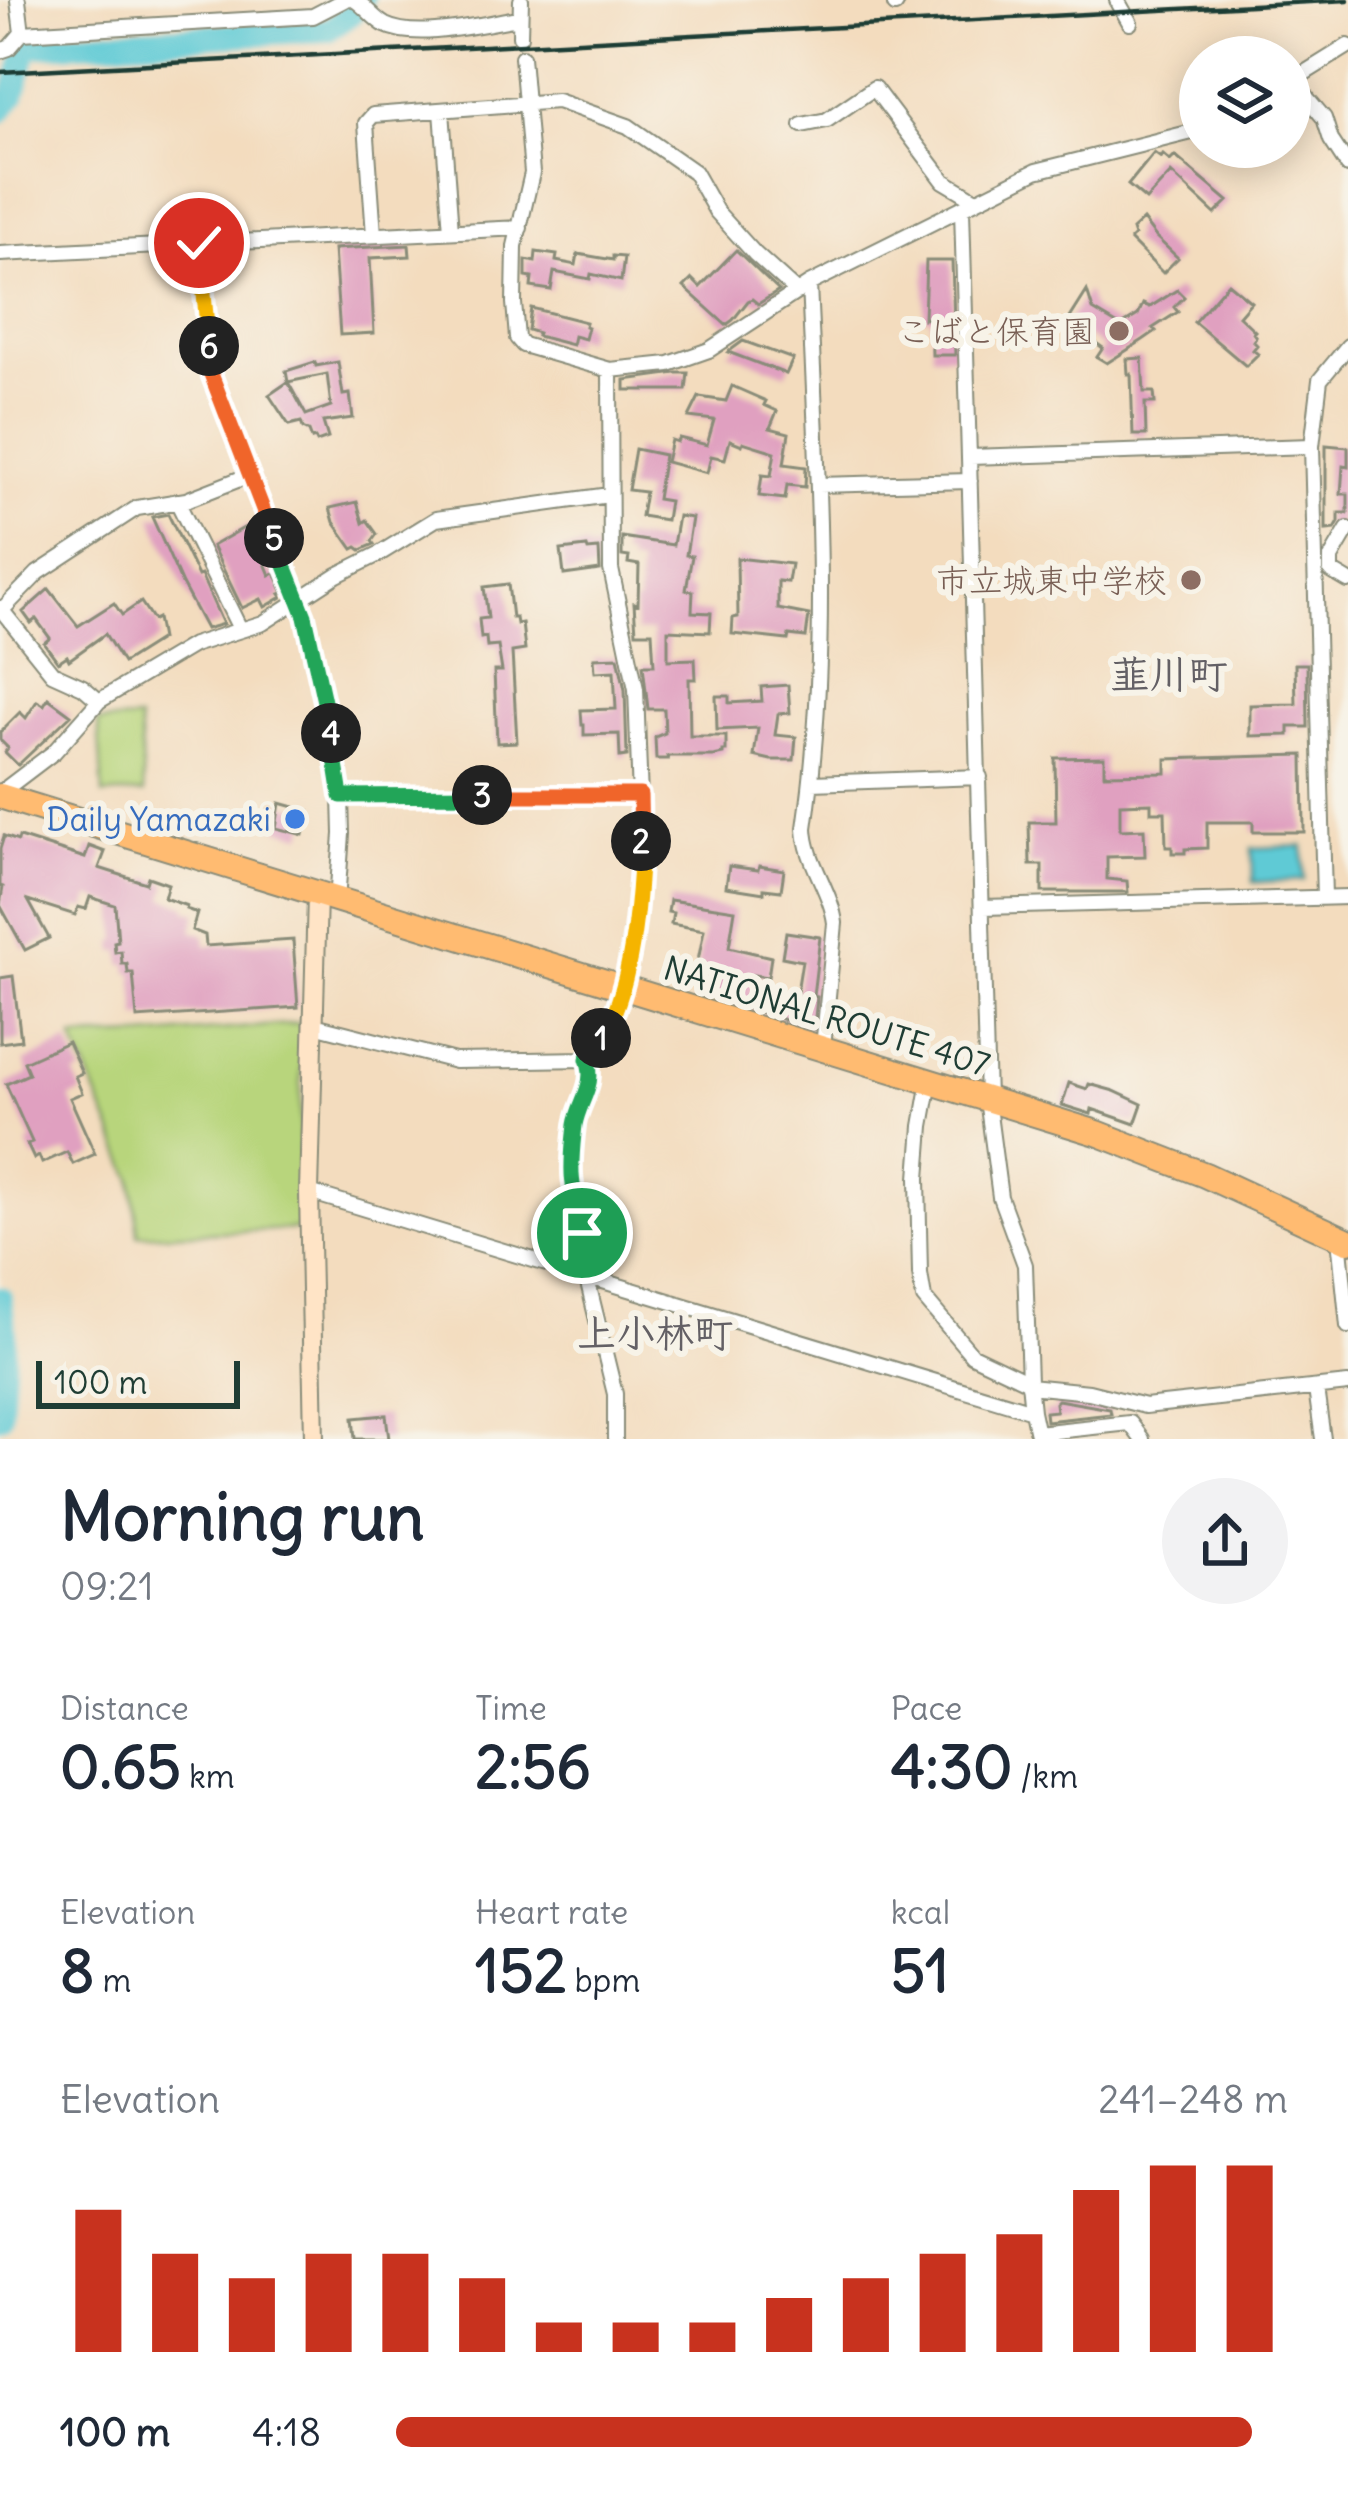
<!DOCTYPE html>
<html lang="en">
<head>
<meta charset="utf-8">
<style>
	body { margin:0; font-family:Delius,"Klee One",sans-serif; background:#f2f2f3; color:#1f2937; height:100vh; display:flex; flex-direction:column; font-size:45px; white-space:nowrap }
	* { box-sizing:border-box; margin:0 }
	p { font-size:39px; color:#747a83 }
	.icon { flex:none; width:66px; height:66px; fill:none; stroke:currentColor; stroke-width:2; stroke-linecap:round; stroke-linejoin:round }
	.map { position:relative; height:1439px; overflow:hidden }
	.panel { display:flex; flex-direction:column; background:#fff; flex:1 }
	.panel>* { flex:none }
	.tools { position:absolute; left:1179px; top:36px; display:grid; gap:24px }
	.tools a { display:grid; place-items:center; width:132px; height:132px; border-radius:50%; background:#fff; box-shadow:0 6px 30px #0003; font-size:60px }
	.scale { position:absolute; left:36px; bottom:30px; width:204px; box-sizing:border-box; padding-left:12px; border:6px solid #1f3d34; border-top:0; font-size:33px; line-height:42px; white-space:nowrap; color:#1f3d34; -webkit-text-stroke:9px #f7f3e8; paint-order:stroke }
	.pin { position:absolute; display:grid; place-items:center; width:102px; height:102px; color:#fff; margin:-51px; border:6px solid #fff; border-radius:50%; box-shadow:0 3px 12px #0007 }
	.km { position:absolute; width:60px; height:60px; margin:-30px; border-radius:50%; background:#222; color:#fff; font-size:33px; line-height:60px; text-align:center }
	.round { display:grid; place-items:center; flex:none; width:126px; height:126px; border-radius:63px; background:#f2f2f3 }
	.summary { display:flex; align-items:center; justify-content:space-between; height:204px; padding:0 60px }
	h1 { font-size:66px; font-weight:700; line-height:90px }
	.metrics { display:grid; grid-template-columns:repeat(3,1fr); gap:18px; height:204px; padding:12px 60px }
	.metrics div { display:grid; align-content:center }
	.metrics b { font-size:60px; font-weight:700 }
	.metrics small { font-size:33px; font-weight:400 }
	.metrics p { font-size:33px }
	.chart { height:336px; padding:24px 60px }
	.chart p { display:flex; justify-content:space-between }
	.chart svg { width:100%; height:216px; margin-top:12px; stroke:#c8321e; stroke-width:6 }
	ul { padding:0 60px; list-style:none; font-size:39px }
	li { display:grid; grid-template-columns:192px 144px 1fr; align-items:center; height:90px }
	li i { height:30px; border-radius:15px; background:#c8321e }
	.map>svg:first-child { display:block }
	.green { fill:#b8d57b; stroke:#6c8958; stroke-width:3 }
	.water { fill:#5ecad5; stroke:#3e8484; stroke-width:3 }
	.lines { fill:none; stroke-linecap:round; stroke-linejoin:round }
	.river { stroke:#5ecad5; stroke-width:24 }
	.building { fill:#e0a0c0 }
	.street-casing { stroke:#898c79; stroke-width:18 }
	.secondary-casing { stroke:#898c79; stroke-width:22 }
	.highway-casing { stroke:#898c79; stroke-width:28 }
	.street { stroke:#fff; stroke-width:14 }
	.secondary { stroke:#ffe4c6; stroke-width:18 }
	.highway { stroke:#ffbb71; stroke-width:24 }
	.rail { stroke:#1f3d34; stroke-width:4.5 }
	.split-1-casing { stroke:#fff; stroke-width:24 }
	.split-2-casing { stroke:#fff; stroke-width:24 }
	.split-3-casing { stroke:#fff; stroke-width:24 }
	.split-4-casing { stroke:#fff; stroke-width:24 }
	.split-5-casing { stroke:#fff; stroke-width:24 }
	.split-6-casing { stroke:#fff; stroke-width:24 }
	.split-7-casing { stroke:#fff; stroke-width:24 }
	.split-1 { stroke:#22a559; stroke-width:15 }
	.split-2 { stroke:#f5b400; stroke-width:15 }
	.split-3 { stroke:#f0652b; stroke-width:15 }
	.split-4 { stroke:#22a559; stroke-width:15 }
	.split-5 { stroke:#22a559; stroke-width:15 }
	.split-6 { stroke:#f0652b; stroke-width:15 }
	.split-7 { stroke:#f5b400; stroke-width:15 }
	.education-dot { fill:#8d6e63; stroke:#f7f3e8; stroke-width:4.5 }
	.shop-dot { fill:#3f7fe0; stroke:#f7f3e8; stroke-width:4.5 }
	.labels { text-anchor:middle; stroke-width:12; stroke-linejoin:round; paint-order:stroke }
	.education-label { font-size:33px; fill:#785e54; stroke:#f7f3e8; text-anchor:end }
	.shop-label { font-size:33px; fill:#366cbe; stroke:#f7f3e8; text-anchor:end }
	.street-label { font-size:33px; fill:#1f3d34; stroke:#f7f3e8 }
	.quarter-label { font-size:39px; font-weight:bold; fill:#636065; stroke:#f7f3e8 }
</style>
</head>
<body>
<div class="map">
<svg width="1348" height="1439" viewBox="0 0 1348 1439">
	<rect width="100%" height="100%" fill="#f7f3e8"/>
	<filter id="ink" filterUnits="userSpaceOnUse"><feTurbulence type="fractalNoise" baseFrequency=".00833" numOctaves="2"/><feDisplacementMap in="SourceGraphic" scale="24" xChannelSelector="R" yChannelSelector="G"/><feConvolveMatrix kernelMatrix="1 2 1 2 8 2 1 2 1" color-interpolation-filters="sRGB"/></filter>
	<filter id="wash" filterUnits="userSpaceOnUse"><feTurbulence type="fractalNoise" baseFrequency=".004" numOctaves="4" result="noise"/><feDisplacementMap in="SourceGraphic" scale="48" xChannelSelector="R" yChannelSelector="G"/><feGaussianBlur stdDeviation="2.7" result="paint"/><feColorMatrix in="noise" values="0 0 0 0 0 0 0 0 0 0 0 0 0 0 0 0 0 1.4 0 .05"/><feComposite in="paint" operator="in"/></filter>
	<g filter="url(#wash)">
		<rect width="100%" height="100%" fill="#f3dcbe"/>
		<path class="green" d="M139 720 144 793 103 795 98 722Z
			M302 1023 299 1229 138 1235 132 1178 73 1038 144 1036Z"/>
		<path class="water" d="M1303 846 1304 880 1253 882 1252 848Z"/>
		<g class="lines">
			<path class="river" d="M0 111 13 96 27 46 328 30 352 13 362 0
				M0 1298 5 1334 0 1416"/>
		</g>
		<g id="blocks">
			<path class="building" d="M1154 153 1161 158 1163 155 1170 161 1175 156 1228 201 1215 214 1171 173 1146 200 1128 185Z
				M1143 220 1156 237 1178 258 1163 273 1130 240 1134 236 1132 230Z
				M409 245 410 256 370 258 374 333 340 335 334 249Z
				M736 250 779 291 758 304 752 299 748 301 733 320 726 325 684 287 692 279 700 287Z
				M536 252 557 255 556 261 576 265 578 254 613 260V256L624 257 621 281 591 274 590 279 554 272 551 290 531 287 532 278 526 277V260L535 262Z
				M926 261H952L955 355H932L931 318 924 319Z
				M1228 283 1251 302 1239 316 1255 331 1253 333 1256 337 1253 341 1257 345 1253 350 1258 354 1246 366 1194 322Z
				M1177 290 1184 297 1174 307 1178 312 1153 328 1156 331 1143 340 1107 363 1097 357 1103 348 1079 331 1070 318 1087 291 1093 310 1120 326 1138 315 1143 304 1150 307Z
				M531 308 586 322 585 326 588 327 585 339 574 336 572 345 537 336 538 333 528 330Z
				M743 341 793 359 786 374 728 352Z
				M1142 358 1144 392H1154L1155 403H1145L1146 435H1133L1131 374H1128L1127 359Z
				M315 362 316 366 338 362 343 395 350 394 353 418 323 422 328 438 317 442 315 438 312 439 309 431 303 428 301 422 289 425 269 395 288 382 306 415 331 406 327 374 288 382 286 371Z
				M676 373H688L686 390H625V380Z
				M732 386 766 401 764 405 777 411 770 428 789 433 784 464 806 467 805 487 787 485 785 499 759 496 762 475 771 476 775 452 743 442 742 445 730 440 725 459 711 456 707 473 666 462 671 440 677 442 679 438 707 445 714 420 689 417 699 397 726 401Z
				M1326 445 1348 447V467L1343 466 1341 494H1348V513H1339V522L1335 529 1326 530Z
				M635 449 664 455 657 499 669 501 666 520 641 516 645 492 628 490Z
				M357 502 363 523 367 520 377 534 372 541 374 544 361 550 357 547 353 549 334 522 330 508Z
				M168 514 198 576 201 575 223 624 206 629 182 584 152 517Z
				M678 516 692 518 686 555 692 556 686 590 693 591 692 612 711 613 710 632 668 630V660L695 659 696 679H689L690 736H726V751H723V754L713 756H667L668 759H656L655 737 665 733 664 709H648L643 665H654L652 632H636L634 603 638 604 639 565 628 563 629 557 622 556V537L673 545Z
				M249 525 270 575 275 573 284 593 280 594 282 597 265 607 261 599 242 608 212 546Z
				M587 547 588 550 599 549 600 570 564 575 561 550Z
				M737 558 791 564 788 582 778 581V609L809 615 806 637 789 635 788 640 732 634 733 618 738 617Z
				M508 584 512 618H516L517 624 522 623 525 650 512 652 517 742 497 743 494 671H502L498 646 487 647 486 637 481 638 479 619 488 618 484 587Z
				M49 589 78 626 114 603 122 615 141 602 153 620 157 618 161 639 123 663 105 634 69 660 67 656 58 662 44 643 50 638 36 619 31 623 23 612Z
				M618 657 625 690 627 756 620 757 619 734 584 735V725H582L581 710 616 709 614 671 595 672 594 658Z
				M1295 664H1307L1308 727H1289V735L1250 736V705L1296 704Z
				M788 685 790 713 778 714 775 735 796 737 794 760H771L754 756 758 728 717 730 716 696H729V703L762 701 761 687Z
				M48 698 71 715 18 765 5 752 8 748 0 740V732L20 712 26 718 37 701 44 705Z
				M1303 755 1304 832H1253V822H1207V848L1185 849V853H1172V847H1166L1165 812H1151V803L1120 804V830L1144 829 1145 856 1107 857V879L1127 881 1128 892H1042V865H1030L1029 822H1056L1055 758 1104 757V774L1166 773V759Z
				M280 803 309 811 303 835 276 828Z
				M4 836 18 841 19 837 85 858 89 846 105 852 99 868 146 883 148 877 168 884 164 898 187 906 186 909 197 913 192 930 205 935 206 946 293 940 298 1007 137 1018 133 973H128L127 964H122L121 951 115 952 114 942 118 941 115 905 90 897 86 909 78 907 75 915 28 900 49 938 25 950 0 905 3 887 0 886V849Z
				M729 866 758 870 759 866 784 870 781 891 764 889V893L726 887Z
				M670 900 735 910 729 947 771 957 768 977 753 975 751 999 774 1005 776 998 788 1001 791 990 797 992 802 961 782 957 786 932 820 937 813 996 817 997 814 1029 698 993 705 967 697 966 704 930 671 924 673 913 668 912Z
				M13 976 21 1040 0 1043V978Z
				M68 1042 82 1073 75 1076 82 1093 70 1098 95 1154 73 1164 67 1152 42 1163 39 1156 34 1159 27 1144 32 1142 6 1084 29 1074 24 1062Z
				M1069 1083 1087 1089 1089 1084 1114 1091 1142 1104 1135 1124 1092 1109 1091 1114 1062 1105Z
				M1058 1400 1110 1409 1111 1414 1046 1421 1045 1412 1056 1411 1055 1403Z
				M386 1415 389 1439H355L353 1418Z"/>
		</g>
	</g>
	<g filter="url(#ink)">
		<use href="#blocks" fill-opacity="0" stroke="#898c79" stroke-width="3"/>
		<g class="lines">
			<g class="street-casing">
				<path id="street" d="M355 0C366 7 374 19 385 25 417 41 484 23 519 18
					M1117 0 1130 23
					M895 5 898 0
					M22 33 313 16 344 0
					M520 36 521 0
					M0 51 9 48 22 33 18 0
					M522 57 532 173 515 246 514 303 517 338 523 345 610 370 669 364 709 350 809 284 1036 171 1200 130
					M1292 80 1324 118 1331 140 1348 166
					M1290 82 1348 46
					M442 111 451 231
					M802 125 827 120 874 88 944 181 976 200
					M962 209 987 1099 1000 1197 1025 1265 1029 1382 1032 1411 1038 1439
					M374 235 366 123 373 115 557 101 628 126 694 172 716 211 755 254 797 292
					M199 243 211 374 305 616 330 727 341 796 342 834 337 901
					M0 254 520 228
					M809 284C817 465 831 648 805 828 806 862 831 890 835 923L823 1048
					M610 370 611 569 636 689 641 827 639 888 623 988 607 1030 587 1059 591 1068 589 1091 579 1108 574 1127 572 1183 581 1221 586 1275 615 1394V1439
					M970 457 1312 446
					M818 485 970 481
					M177 501 240 629
					M1348 529 1331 558V571L1348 581
					M0 608 52 673 83 687 99 701
					M2 610 38 573 137 508 186 500 250 475
					M812 783 980 777
					M0 793 54 752 99 701 193 645 263 623 337 575 379 554 436 519 609 495
					M341 796 640 795
					M1324 897 1312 446 1320 380 1348 346
					M983 907 1348 897
					M314 1025 455 1061 587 1059
					M930 1081 922 1126 918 1178 920 1274 924 1298 972 1355 1029 1382
					M309 1192 1032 1411
					M1339 1238 1348 1326
					M1029 1386 1089 1392 1145 1406 1348 1384
					M1316 1389 1323 1439
					M1037 1433 1130 1423 1142 1439"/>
			</g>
			<g class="secondary-casing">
				<path id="secondary" d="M314 1439 309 1192 317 895"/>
			</g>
			<g class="highway-casing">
				<path id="highway" d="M0 796 1097 1133 1205 1175 1348 1241"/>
			</g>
			<use href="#street" class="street"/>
			<use href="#secondary" class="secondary"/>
			<use href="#highway" class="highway"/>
			<path class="rail" d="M0 72 1348 0"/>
		</g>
	</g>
	<g class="lines" filter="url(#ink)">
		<g class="split-1-casing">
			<path id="split-1" d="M582 1233C581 1216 574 1201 573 1184 570 1167 573 1142 575 1125 579 1101 597 1084 587 1059L601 1038"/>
		</g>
		<g class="split-2-casing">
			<path id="split-2" d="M601 1038C633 991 639 898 641 841"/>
		</g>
		<g class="split-3-casing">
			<path id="split-3" d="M482 795H640L641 841"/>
		</g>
		<g class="split-4-casing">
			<path id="split-4" d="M331 733 341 796 482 795"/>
		</g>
		<g class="split-5-casing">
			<path id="split-5" d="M274 538 305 616 331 733"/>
		</g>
		<g class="split-6-casing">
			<path id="split-6" d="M209 346 211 374 274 538"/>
		</g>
		<g class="split-7-casing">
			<path id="split-7" d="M199 243 209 346"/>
		</g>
		<use href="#split-1" class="split-1"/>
		<use href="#split-2" class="split-2"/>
		<use href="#split-3" class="split-3"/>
		<use href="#split-4" class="split-4"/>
		<use href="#split-5" class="split-5"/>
		<use href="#split-6" class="split-6"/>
		<use href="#split-7" class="split-7"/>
	</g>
	<g class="education-dot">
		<circle cx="1119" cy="331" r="12"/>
		<circle cx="1191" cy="580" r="12"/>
	</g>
	<circle class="shop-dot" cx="295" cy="819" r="12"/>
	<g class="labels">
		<g class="education-label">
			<text x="1095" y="343">こばと保育園</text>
			<text x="1167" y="592">市立城東中学校</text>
		</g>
		<g class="shop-label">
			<text x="271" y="831">Daily Yamazaki</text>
		</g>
		<g class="street-label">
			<text transform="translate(827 1016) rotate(17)" y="12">NATIONAL ROUTE 407</text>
		</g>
		<g class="quarter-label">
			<text x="1169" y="688">韮川町</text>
			<text x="655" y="1347">上小林町</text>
		</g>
	</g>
</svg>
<div class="tools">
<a><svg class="icon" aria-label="layers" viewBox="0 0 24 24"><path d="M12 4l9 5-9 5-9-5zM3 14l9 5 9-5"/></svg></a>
</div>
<div class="scale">100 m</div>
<div class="pin" style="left:582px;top:1233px;background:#1e9e55"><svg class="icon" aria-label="arrive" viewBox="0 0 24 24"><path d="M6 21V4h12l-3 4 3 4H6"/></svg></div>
<div class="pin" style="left:199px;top:243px;background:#d93025"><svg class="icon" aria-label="check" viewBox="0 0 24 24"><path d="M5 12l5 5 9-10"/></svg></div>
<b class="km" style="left:601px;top:1038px">1</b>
<b class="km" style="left:641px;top:841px">2</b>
<b class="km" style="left:482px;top:795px">3</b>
<b class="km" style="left:331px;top:733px">4</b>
<b class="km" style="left:274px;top:538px">5</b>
<b class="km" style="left:209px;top:346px">6</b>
</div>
<section class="panel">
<div class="summary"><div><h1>Morning run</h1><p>09:21</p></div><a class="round"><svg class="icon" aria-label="share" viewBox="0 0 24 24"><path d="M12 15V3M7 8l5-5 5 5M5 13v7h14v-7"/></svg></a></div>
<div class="metrics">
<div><p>Distance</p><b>0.65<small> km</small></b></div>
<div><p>Time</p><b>2:56</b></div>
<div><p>Pace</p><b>4:30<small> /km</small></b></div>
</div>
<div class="metrics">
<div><p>Elevation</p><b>8<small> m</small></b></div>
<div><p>Heart rate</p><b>152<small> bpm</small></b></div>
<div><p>kcal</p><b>51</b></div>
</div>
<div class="chart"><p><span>Elevation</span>241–248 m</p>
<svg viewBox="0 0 160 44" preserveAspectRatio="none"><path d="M5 44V15M15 44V24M25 44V29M35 44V24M45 44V24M55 44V29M65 44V38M75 44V38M85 44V38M95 44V33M105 44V29M115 44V24M125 44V20M135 44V11M145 44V6M155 44V6"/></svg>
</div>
<ul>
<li><b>100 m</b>4:18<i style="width:96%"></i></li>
</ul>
</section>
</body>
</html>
